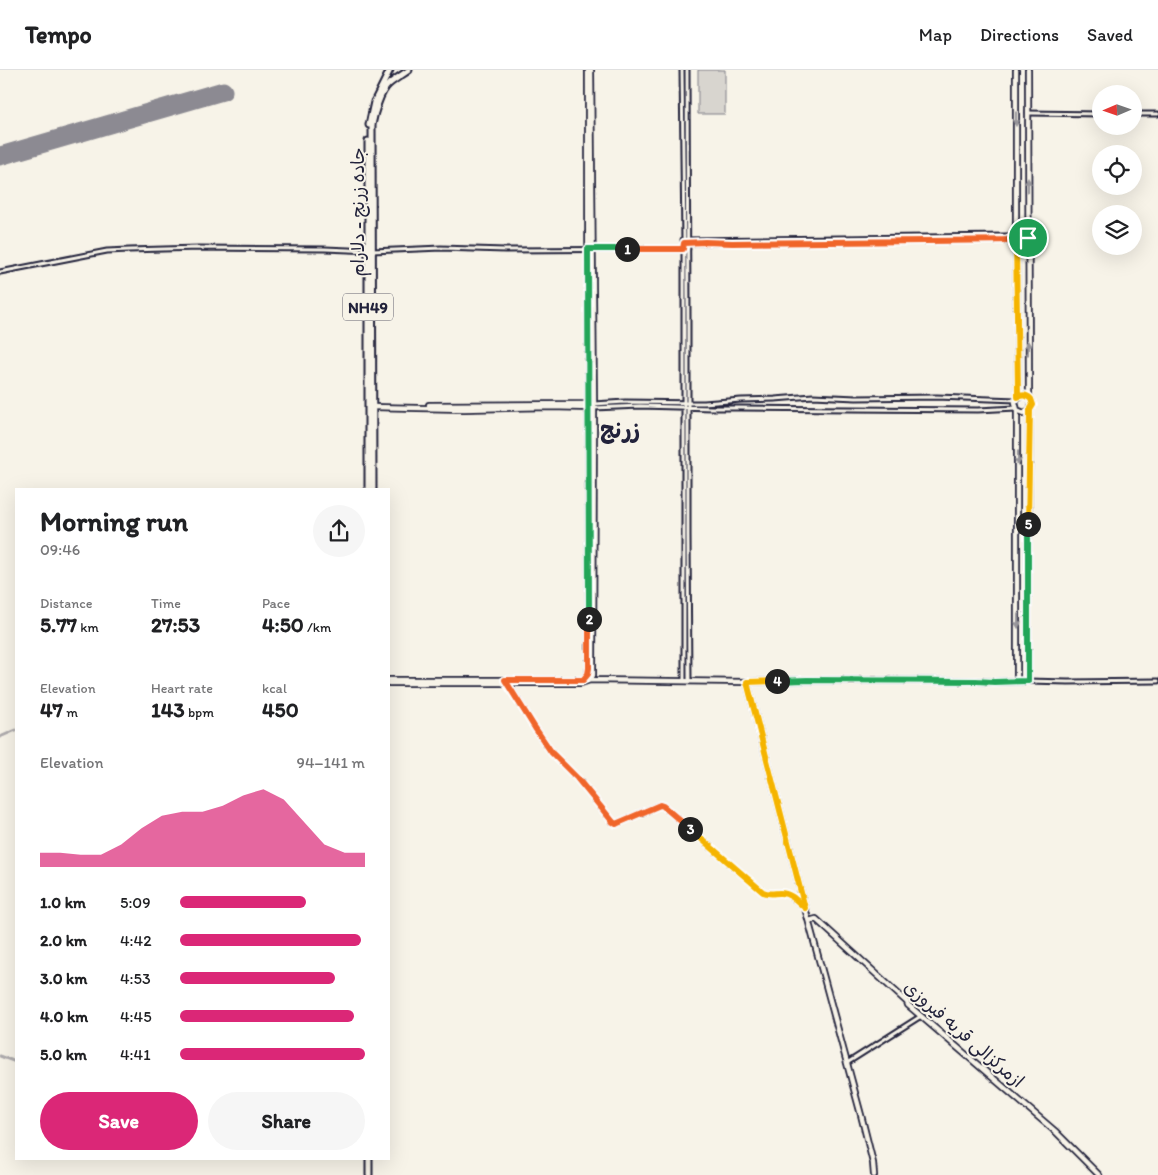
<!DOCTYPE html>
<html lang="en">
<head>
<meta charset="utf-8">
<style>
	body { margin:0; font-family:Itim,"Playpen Sans Arabic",sans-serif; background:#f6f6f6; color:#202124; height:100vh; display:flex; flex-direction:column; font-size:19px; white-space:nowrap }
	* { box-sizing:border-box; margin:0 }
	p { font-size:16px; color:#757577 }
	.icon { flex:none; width:28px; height:28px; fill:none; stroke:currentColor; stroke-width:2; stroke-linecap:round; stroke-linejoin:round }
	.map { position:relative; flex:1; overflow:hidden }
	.side { position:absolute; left:15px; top:418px; width:375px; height:672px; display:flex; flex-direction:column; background:#fff; border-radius:0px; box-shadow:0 5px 20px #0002 }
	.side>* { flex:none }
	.needle { width:32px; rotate:268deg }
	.controls { position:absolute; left:1092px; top:15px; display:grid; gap:10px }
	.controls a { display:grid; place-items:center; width:50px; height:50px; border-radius:50%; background:#fff; box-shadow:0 5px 20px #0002; font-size:25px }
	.pin { position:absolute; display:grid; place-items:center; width:42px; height:42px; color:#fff; margin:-21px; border:2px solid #fff; border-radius:50%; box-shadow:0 1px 5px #0007 }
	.km { position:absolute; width:25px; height:25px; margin:-12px; border-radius:50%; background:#222; color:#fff; font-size:14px; line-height:25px; text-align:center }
	.round { display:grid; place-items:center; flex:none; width:52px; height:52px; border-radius:26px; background:#f6f6f6 }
	.head { display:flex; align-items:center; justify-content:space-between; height:85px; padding:0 25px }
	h1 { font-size:28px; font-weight:700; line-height:38px }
	.figures { display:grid; grid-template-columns:repeat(3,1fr); gap:8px; height:85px; padding:5px 25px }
	.figures div { display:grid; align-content:center }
	.figures b { font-size:21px; font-weight:700 }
	.figures small { font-size:14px; font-weight:400 }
	.figures p { font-size:14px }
	.chart { height:140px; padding:10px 25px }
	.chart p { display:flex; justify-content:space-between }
	.chart svg { width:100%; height:90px; margin-top:5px; fill:#db2777; opacity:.7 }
	.action { display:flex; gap:10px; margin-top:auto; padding:10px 25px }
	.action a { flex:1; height:58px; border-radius:30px; background:#db2777; color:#fff; font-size:20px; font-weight:700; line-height:58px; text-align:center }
	.action a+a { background:#f6f6f6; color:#202124 }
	ul { padding:0 25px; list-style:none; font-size:16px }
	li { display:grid; grid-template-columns:80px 60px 1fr; align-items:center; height:38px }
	li i { height:12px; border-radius:6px; background:#db2777 }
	header { display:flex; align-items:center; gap:30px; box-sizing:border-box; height:70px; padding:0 25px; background:#fff; border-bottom:1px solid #e0e0e0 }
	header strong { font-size:24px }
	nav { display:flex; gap:28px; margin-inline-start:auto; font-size:18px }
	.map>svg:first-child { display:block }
	.green { fill:#d8d5cf; stroke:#7d7c85 }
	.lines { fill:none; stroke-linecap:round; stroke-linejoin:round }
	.canal { stroke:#aeabad; stroke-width:3 }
	.runway { stroke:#8c8a92; stroke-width:19 }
	.minor-casing { stroke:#22223b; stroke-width:7 }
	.major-casing { stroke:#22223b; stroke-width:8 }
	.highway-casing { stroke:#22223b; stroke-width:9 }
	.minor { stroke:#f7f3e8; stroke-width:3 }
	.major { stroke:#f7f3e8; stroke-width:4.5 }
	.highway { stroke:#f7f3e8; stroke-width:5 }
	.oneway { fill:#97959a }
	.split-1-casing { stroke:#fff; stroke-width:10 }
	.split-2-casing { stroke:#fff; stroke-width:10 }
	.split-3-casing { stroke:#fff; stroke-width:10 }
	.split-4-casing { stroke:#fff; stroke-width:10 }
	.split-5-casing { stroke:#fff; stroke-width:10 }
	.split-6-casing { stroke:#fff; stroke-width:10 }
	.split-1 { stroke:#f0652b; stroke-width:6 }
	.split-2 { stroke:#22a559; stroke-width:6 }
	.split-3 { stroke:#f0652b; stroke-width:6 }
	.split-4 { stroke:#f5b400; stroke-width:6 }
	.split-5 { stroke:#22a559; stroke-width:6 }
	.split-6 { stroke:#f5b400; stroke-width:6 }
	.labels { text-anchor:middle; stroke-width:4; stroke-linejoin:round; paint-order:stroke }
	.shield { fill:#f7f3e8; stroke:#62616f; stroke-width:1 }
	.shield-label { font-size:16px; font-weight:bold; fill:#22223b }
	.street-label { font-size:18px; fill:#22223b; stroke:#f7f3e8 }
	.district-label { font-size:22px; font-weight:bold; fill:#22223b; stroke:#f7f3e8 }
</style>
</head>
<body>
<header>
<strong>Tempo</strong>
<nav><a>Map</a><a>Directions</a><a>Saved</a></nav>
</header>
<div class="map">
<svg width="1158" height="1105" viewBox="0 0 1158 1105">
	<rect width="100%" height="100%" fill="#f7f3e8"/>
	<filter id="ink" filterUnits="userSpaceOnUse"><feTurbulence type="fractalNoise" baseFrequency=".02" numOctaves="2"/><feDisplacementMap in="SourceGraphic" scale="10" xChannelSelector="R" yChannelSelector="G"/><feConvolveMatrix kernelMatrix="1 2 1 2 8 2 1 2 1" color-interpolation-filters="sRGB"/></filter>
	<g filter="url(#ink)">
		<path class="green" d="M698 0H725V44H698Z"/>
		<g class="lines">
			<path class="canal" d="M0 667 16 660
				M0 986 16 992"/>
			<path class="runway" d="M0 86 223 21"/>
			<g class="minor-casing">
				<path id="minor" d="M682 0 684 173V611
					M687 0 688 247V465L689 611
					M1028 43 1101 44
					M1134 44H1158
					M683 170 1008 166H1028L1030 168
					M687 173 1028 170 1030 169
					M0 202 107 181 129 180 198 178 325 179 372 181 441 178 505 180 688 179
					M594 334 625 332 704 333 741 330 775 329 813 326 856 328 937 327 1016 330
					M594 338 640 336 712 338H740L978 340 1016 338
					M1028 611 1068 612 1158 611
					M507 612 535 658 552 683 577 708 613 752 616 754 618 753 657 736 660 735 663 736 763 822C770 825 773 823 780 823 790 823 796 831 804 837
					M847 993 921 946"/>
			</g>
			<g class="major-casing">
				<path id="major" d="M1016 0V170L1018 327
					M1028 0 1029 327
					M429 335 591 334
					M372 337 464 339 550 337 591 338
					M389 610H583L588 604 589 597 588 0
					M589 610 747 612 807 610 977 611 994 612 1028 611V474L1030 340
					M1017 611V340L1015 332C1022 318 1037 327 1030 340L1024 343 1017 340
					M747 612 805 838 861 1045 873 1093 874 1105
					M389 613H581L590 610 593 605 594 334 591 0
					M809 851 816 849 907 932 908 935 1056 1062 1099 1105"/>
			</g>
			<g class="highway-casing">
				<path id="highway" d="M369 55 374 32 390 0
					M368 419V71
					M373 419 372 55C374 44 380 22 389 14 395 9 402 5 409 0
					M369 1105V1089"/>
			</g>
			<use href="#minor" class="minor"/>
			<use href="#major" class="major"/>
			<use href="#highway" class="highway"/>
		</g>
		<defs><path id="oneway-solid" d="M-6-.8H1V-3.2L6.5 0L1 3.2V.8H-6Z" transform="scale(1.25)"/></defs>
		<g class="oneway">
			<use href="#oneway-solid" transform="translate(1016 49) rotate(90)"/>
			<use href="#oneway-solid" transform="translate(1028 115) rotate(-90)"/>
			<use href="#oneway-solid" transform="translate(1028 278) rotate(-90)"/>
			<use href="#oneway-solid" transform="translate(1018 388) rotate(90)"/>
			<use href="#oneway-solid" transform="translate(1018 551) rotate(90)"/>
		</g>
	</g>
	<g class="lines" filter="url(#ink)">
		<g class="split-1-casing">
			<path id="split-1" d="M627 179H683L684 173 705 172 732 173 1028 170V168"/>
		</g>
		<g class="split-2-casing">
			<path id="split-2" d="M589 549 588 179H627"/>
		</g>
		<g class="split-3-casing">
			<path id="split-3" d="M589 549V598L588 604 583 610H505L535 658 552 683 577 708 613 752 616 754 618 753 660 735 663 736 690 759"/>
		</g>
		<g class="split-4-casing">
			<path id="split-4" d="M690 759 763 822C770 825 774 823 780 823 791 823 798 832 805 838L747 612 777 611"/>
		</g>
		<g class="split-5-casing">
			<path id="split-5" d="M777 611 807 610 976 611 994 612 1028 611V454"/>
		</g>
		<g class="split-6-casing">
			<path id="split-6" d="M1028 168V166H1016V170L1018 327C1023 324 1027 325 1031 329L1033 335 1030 340 1028 454"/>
		</g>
		<use href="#split-1" class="split-1"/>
		<use href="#split-2" class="split-2"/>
		<use href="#split-3" class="split-3"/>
		<use href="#split-4" class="split-4"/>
		<use href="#split-5" class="split-5"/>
		<use href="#split-6" class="split-6"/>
	</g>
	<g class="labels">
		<rect class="shield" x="343" y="223.5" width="50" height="27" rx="4"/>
		<g class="shield-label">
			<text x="368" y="243">NH49</text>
		</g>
		<g class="street-label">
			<text transform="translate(358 142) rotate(-90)" y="6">جاده زرنج - دلارام</text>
			<text transform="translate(964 964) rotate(41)" y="6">ازمرکزالی قریه فیروزی</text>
		</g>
		<g class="district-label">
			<text x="620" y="368">زرنج</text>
		</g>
	</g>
</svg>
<div class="controls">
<a><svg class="needle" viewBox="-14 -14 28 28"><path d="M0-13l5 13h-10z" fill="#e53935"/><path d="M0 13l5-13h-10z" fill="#757577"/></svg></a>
<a><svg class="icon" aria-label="locate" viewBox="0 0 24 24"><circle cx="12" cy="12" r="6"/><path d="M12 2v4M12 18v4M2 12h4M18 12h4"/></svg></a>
<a><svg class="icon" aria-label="layers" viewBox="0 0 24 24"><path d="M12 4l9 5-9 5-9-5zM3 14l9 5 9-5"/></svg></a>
</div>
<div class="pin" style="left:1028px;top:168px;background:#1e9e55"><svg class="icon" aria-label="arrive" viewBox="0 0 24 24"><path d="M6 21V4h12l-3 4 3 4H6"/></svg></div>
<b class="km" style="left:627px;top:179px">1</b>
<b class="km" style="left:589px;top:549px">2</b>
<b class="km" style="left:690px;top:759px">3</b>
<b class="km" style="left:777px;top:611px">4</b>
<b class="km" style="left:1028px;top:454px">5</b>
<section class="side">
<div class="head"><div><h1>Morning run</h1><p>09:46</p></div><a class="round"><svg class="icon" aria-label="share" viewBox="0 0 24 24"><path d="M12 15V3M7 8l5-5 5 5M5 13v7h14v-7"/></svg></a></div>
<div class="figures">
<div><p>Distance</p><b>5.77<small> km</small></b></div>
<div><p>Time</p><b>27:53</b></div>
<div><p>Pace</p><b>4:50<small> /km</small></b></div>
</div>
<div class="figures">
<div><p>Elevation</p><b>47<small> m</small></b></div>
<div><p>Heart rate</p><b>143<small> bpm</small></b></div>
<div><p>kcal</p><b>450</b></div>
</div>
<div class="chart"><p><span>Elevation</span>94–141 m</p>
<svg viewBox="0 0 160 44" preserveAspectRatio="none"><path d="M0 44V37L10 37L20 38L30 38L40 33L50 25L60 19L70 17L80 17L90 14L100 9L110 6L120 11L130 22L140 33L150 37L160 37V44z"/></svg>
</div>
<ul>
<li><b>1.0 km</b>5:09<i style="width:68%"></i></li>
<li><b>2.0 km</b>4:42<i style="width:98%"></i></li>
<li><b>3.0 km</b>4:53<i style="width:84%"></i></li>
<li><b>4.0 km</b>4:45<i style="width:94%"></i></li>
<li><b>5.0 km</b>4:41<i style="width:100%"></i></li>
</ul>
<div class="action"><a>Save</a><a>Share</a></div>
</section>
</div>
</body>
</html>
